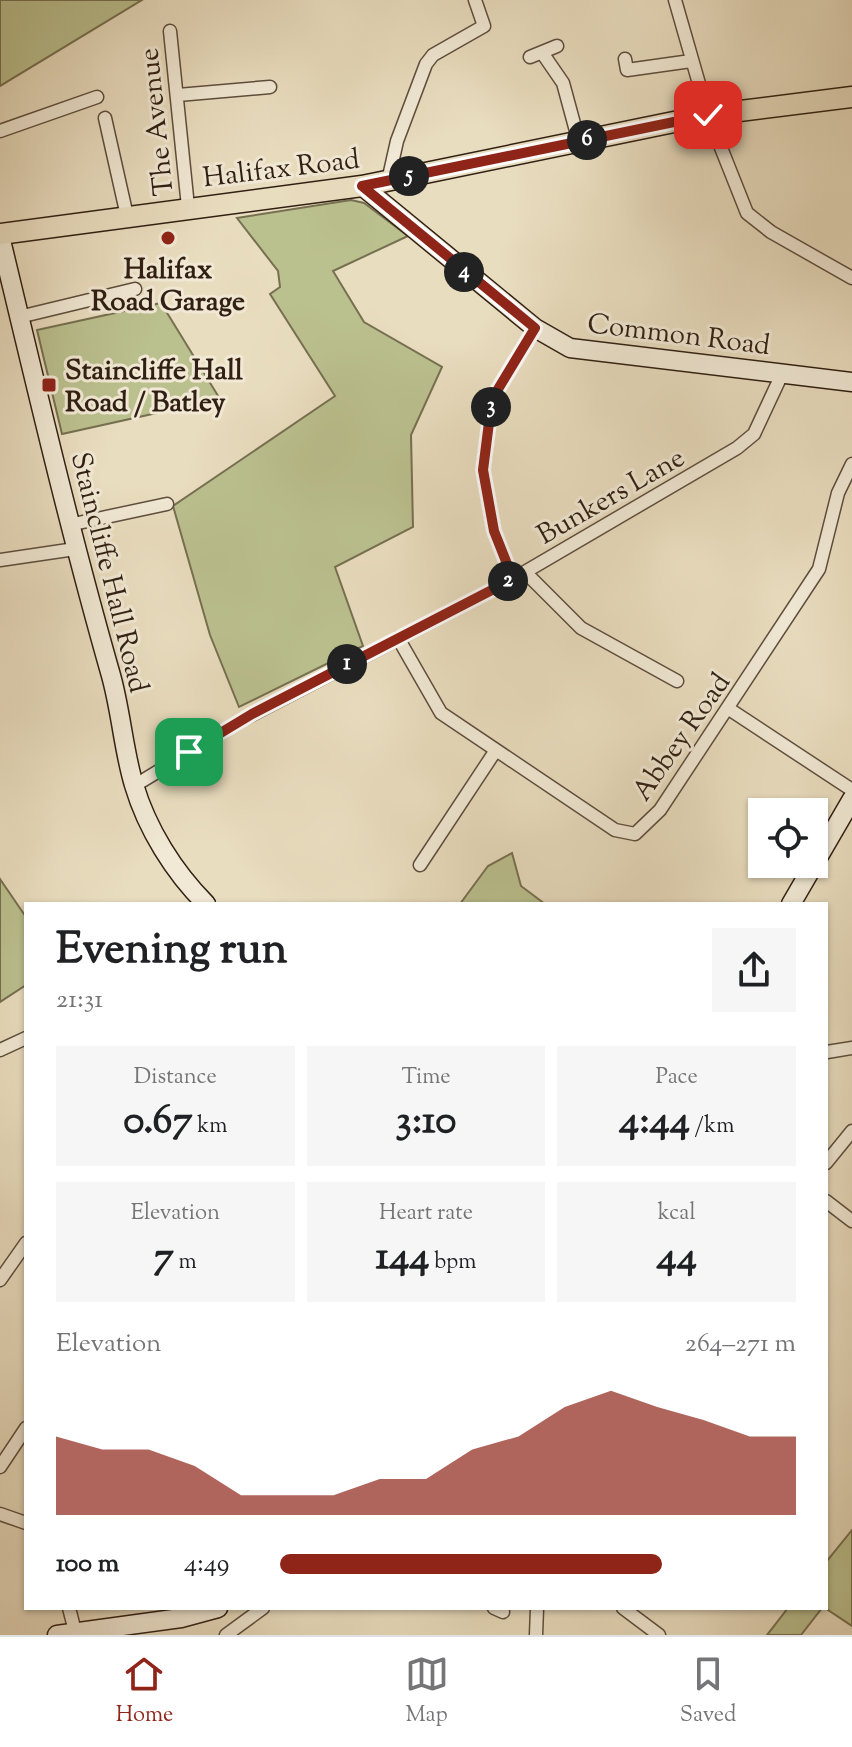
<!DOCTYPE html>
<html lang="en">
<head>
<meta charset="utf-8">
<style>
	body { margin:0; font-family:"Sorts Mill Goudy",serif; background:#f6f6f6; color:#202124; height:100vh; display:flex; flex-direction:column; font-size:30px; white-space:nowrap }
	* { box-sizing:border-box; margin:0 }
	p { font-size:26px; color:#757577 }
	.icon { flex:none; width:44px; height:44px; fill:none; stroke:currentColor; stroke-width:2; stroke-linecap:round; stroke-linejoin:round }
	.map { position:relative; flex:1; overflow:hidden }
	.details { position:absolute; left:24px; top:902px; width:804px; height:708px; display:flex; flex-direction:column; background:#fff; border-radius:0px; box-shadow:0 2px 6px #0004 }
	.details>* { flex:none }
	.tools { position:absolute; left:748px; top:798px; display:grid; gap:16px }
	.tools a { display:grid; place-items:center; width:80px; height:80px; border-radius:0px; background:#fff; box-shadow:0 2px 6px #0004; font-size:40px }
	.pin { position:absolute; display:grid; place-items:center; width:68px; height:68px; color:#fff; margin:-34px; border-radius:16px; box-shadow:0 4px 12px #0006 }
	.km { position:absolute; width:40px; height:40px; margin:-20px; border-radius:50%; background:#222; color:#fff; font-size:22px; line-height:40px; text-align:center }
	.round { display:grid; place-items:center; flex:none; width:84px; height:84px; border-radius:0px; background:#f6f6f6 }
	.head { display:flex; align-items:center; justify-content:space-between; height:136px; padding:0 32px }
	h1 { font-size:44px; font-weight:700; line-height:60px }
	.stats { display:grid; grid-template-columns:repeat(3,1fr); gap:12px; height:136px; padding:8px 32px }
	.stats div { display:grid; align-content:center; border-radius:0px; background:#f6f6f6; text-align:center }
	.stats b { font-size:40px; font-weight:700 }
	.stats small { font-size:22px; font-weight:400 }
	.stats p { font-size:22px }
	.chart { height:224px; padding:16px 32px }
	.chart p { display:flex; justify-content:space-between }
	.chart svg { width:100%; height:144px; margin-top:8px; fill:#8f2418; opacity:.7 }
	ul { padding:0 32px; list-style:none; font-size:26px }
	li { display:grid; grid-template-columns:128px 96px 1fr; align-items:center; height:60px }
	li i { height:20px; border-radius:10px; background:#8f2418 }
	.dock { display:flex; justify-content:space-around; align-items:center; height:112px; border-top:2px solid #e0e0e0; background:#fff; font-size:22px; color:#757577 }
	.dock a { display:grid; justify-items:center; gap:4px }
	.dock .selected { color:#8f2418 }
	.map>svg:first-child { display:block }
	.green { fill:#bbc08f; stroke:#767051; stroke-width:2 }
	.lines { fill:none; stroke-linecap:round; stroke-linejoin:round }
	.street-casing { stroke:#5e4e3e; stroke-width:15 }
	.secondary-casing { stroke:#301f13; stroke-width:21 }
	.primary-casing { stroke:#301f13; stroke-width:23 }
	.street { stroke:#f1e9d5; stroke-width:12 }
	.secondary { stroke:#f1e9d5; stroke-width:18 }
	.primary { stroke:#e9ddbf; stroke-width:20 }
	.route-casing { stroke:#fff; stroke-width:16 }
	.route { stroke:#8f2418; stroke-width:10 }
	.poi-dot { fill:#8f2418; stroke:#f1e9d5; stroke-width:3 }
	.labels { text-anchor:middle; stroke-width:6; stroke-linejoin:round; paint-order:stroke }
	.street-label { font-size:28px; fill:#301f13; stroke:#f1e9d5 }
	.poi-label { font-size:28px; font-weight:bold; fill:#301f13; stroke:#f1e9d5 }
</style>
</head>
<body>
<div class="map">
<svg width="852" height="1635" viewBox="0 0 852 1635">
	<rect width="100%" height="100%" fill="#e9ddbf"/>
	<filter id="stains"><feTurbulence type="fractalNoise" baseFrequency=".0025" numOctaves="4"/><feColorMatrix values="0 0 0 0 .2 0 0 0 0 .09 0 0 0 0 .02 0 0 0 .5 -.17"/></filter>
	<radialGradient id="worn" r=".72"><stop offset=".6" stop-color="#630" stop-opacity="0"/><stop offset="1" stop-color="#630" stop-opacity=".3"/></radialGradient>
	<path class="green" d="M0 0H142L0 86Z
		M351 200 364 203 408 236 333 271 364 322 442 367 411 435 413 527 335 567 363 646 239 707 210 635 173 506 335 396 270 294 280 287 278 271 237 218Z
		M161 303 220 399 62 434 37 330Z
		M512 853 521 886 545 904H460L488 866Z
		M0 879 26 917V985L0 1002Z
		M852 1530V1626L825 1608 826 1562Z
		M788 1608H822L801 1635H767Z"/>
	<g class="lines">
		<g class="street-casing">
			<path id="street" d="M675 0 708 115 747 213 771 232 852 278
				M170 31 188 207
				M543 54 563 83 579 142
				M530 57 557 46
				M625 59 627 70 691 61
				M178 95 270 87
				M105 118 127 216
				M0 131 97 97
				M388 181 397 141 426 64 433 55 484 26 475 0
				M19 317 135 289
				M69 525 167 504
				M0 560 75 549
				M525 572 581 628 677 681
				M513 579 494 531 483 470 492 399 535 328
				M398 638 441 713 615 830 635 834 660 810 819 569 838 493 852 464
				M729 709 852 790
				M134 786 244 719 513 579 737 448 754 434 782 374
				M420 865 496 750
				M0 1050 26 1038
				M827 1052 852 1048
				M826 1163 852 1131
				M826 1201 852 1221
				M0 1280 26 1243
				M0 1467 26 1428
				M0 1514 26 1523
				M69 1608 76 1635
				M494 1608 503 1612
				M623 1608 659 1635
				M226 1635 263 1608
				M536 1635 537 1608"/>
		</g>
		<g class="secondary-casing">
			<path id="secondary" d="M362 186 535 328 570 348 852 382
				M0 236C35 382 69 528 110 672 121 709 123 749 134 785 147 829 174 872 206 904
				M791 904 852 799
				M57 1635 181 1618 218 1608"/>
		</g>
		<g class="primary-casing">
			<path id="primary" d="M0 234 362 186 708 115 852 97"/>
		</g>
		<use href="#street" class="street"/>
		<use href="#secondary" class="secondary"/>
		<use href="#primary" class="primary"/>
	</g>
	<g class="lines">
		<g class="route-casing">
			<path id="route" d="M189 752 252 714 513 579 494 531 483 470 492 399 535 328 362 186 708 115"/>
		</g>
		<use href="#route" class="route"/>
	</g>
	<g class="poi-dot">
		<circle cx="168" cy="238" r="8"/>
		<rect x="41" y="377" width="16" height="16" rx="4"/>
	</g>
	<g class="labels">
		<g class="street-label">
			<text transform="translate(155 122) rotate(-96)" y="10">The Avenue</text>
			<text transform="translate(281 167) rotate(-7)" y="10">Halifax Road</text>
			<text transform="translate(679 333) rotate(7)" y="10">Common Road</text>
			<text transform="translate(610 495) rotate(-30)" y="10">Bunkers Lane</text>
			<text transform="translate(111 572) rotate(76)" y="10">Staincliffe Hall Road</text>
			<text transform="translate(680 736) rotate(-55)" y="10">Abbey Road</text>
		</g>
		<g class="poi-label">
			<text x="168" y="278">Halifax<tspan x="168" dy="32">Road Garage</tspan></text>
			<text x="65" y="379" text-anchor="start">Staincliffe Hall<tspan x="65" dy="32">Road / Batley</tspan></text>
		</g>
	</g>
	<rect width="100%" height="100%" filter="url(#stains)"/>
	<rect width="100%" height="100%" fill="url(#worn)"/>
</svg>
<div class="tools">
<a><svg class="icon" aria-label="locate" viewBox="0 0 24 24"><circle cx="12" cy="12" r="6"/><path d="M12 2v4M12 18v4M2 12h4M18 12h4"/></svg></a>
</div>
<div class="pin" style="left:189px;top:752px;background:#1e9e55"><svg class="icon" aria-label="arrive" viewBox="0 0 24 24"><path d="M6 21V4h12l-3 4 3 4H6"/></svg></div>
<div class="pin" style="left:708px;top:115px;background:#d93025"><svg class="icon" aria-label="check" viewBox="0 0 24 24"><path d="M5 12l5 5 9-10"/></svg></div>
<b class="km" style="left:347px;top:664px">1</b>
<b class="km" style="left:508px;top:581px">2</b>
<b class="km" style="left:491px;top:407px">3</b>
<b class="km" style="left:464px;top:272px">4</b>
<b class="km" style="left:409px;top:176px">5</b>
<b class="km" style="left:587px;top:140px">6</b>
<section class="details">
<div class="head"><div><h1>Evening run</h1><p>21:31</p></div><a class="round"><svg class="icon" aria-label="share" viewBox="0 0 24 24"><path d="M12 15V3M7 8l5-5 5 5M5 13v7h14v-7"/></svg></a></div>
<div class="stats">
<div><p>Distance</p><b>0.67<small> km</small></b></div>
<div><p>Time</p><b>3:10</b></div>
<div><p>Pace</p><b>4:44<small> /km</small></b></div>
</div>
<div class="stats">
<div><p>Elevation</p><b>7<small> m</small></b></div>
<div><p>Heart rate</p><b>144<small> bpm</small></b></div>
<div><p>kcal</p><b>44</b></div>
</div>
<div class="chart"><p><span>Elevation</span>264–271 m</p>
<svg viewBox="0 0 160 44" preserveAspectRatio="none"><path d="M0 44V20L10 24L20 24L30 29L40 38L50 38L60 38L70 33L80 33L90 24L100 20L110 11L120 6L130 11L140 15L150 20L160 20V44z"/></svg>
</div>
<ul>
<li><b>100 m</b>4:49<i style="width:74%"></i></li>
</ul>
</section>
</div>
<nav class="dock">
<a class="selected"><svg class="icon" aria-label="home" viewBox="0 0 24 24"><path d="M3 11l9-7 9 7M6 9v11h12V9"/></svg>Home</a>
<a><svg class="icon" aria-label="map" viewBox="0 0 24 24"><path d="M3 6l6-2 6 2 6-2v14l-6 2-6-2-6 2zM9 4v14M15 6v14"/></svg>Map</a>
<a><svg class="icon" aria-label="saved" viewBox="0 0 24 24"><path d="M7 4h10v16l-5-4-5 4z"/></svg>Saved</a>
</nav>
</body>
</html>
